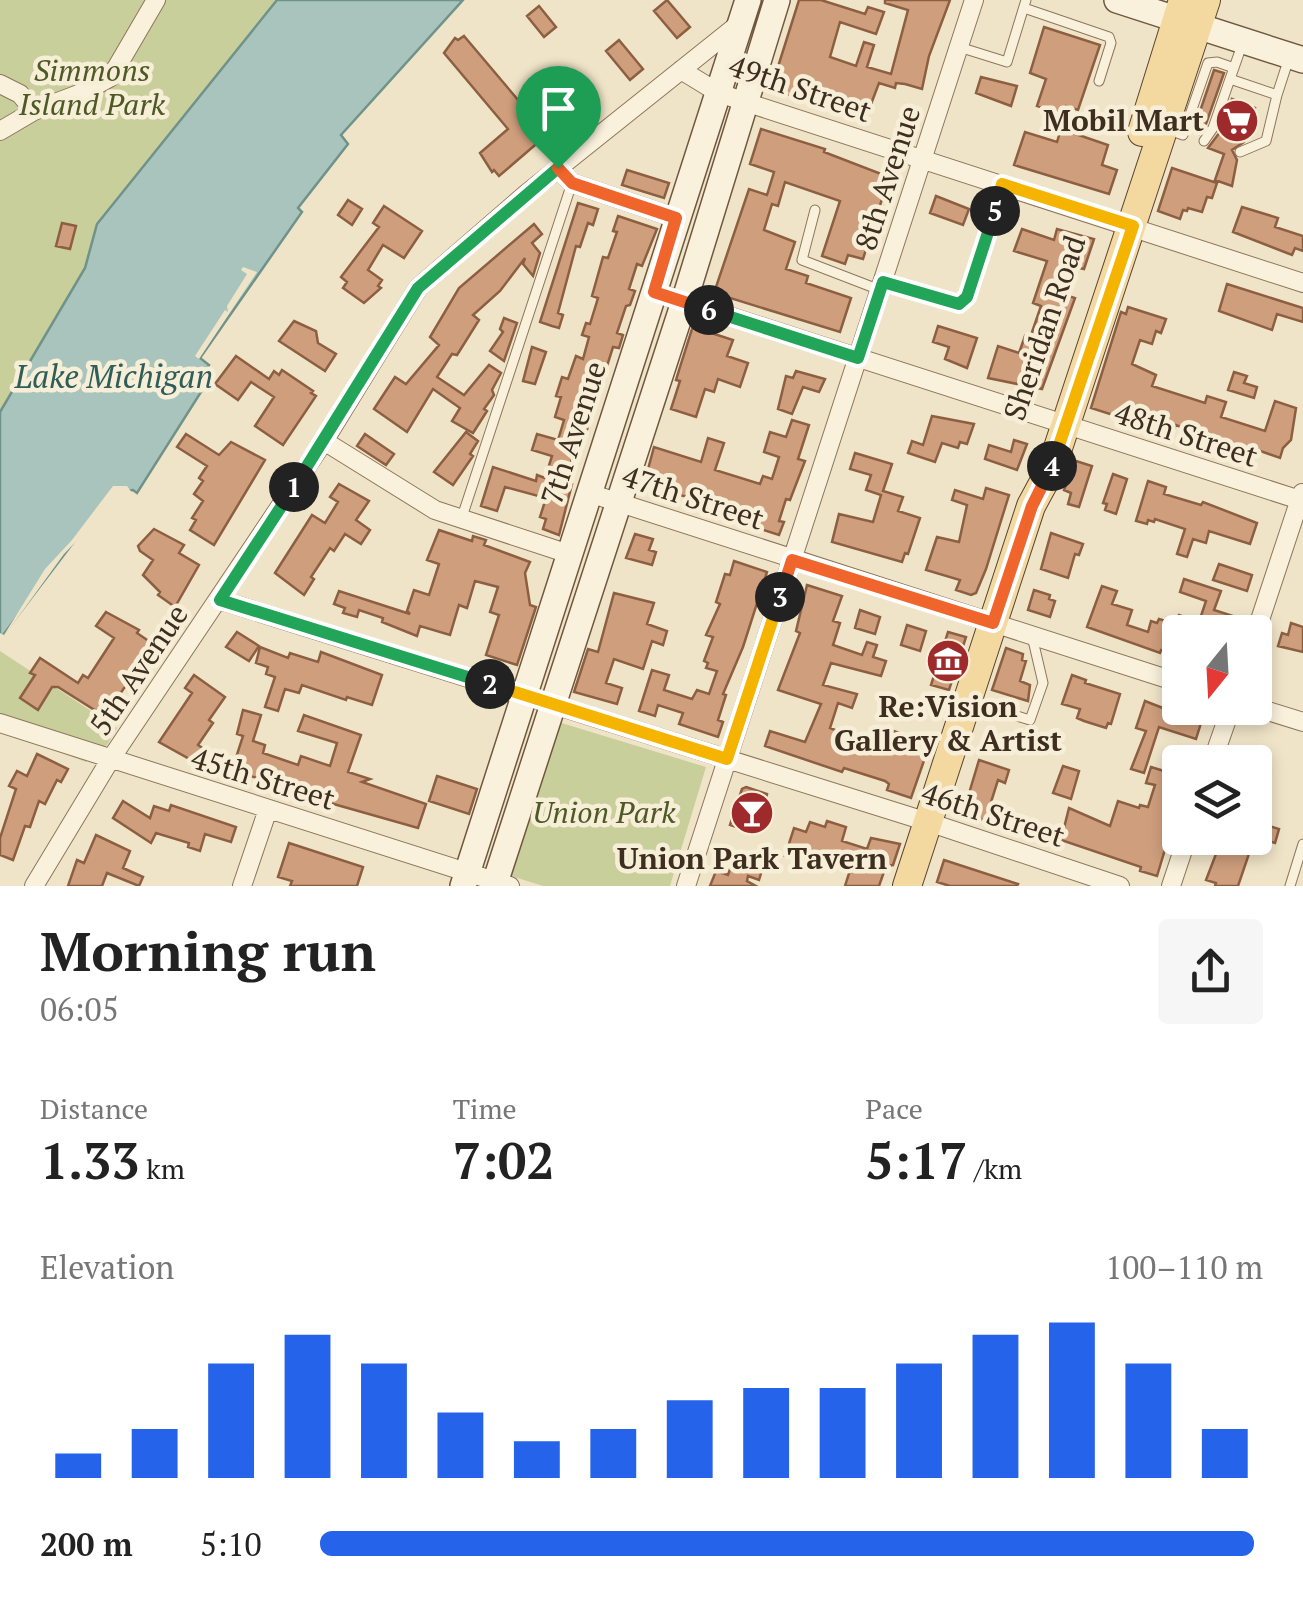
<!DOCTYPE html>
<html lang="en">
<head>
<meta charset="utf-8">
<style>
	body { margin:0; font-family:"PT Serif",serif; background:#f6f6f6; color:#222; height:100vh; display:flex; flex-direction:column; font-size:38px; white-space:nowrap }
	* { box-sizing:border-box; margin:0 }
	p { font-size:32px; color:#767676 }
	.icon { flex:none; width:55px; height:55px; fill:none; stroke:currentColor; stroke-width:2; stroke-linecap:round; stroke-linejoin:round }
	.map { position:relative; height:886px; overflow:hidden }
	.panel { display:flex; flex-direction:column; background:#fff; flex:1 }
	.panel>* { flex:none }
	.needle { width:65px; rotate:198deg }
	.buttons { position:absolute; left:1162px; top:615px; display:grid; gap:20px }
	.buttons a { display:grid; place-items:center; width:110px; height:110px; border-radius:10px; background:#fff; box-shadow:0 5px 15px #0003; font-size:50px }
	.pin { position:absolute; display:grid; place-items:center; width:85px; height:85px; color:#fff; margin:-102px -42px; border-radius:50% 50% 50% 0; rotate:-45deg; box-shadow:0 0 10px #0007 }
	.pin .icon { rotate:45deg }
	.km { position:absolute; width:50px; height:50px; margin:-25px; border-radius:50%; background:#222; color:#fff; font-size:28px; line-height:50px; text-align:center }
	.round { display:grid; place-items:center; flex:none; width:105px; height:105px; border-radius:10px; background:#f6f6f6 }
	.overview { display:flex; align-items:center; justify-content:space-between; height:170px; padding:0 40px }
	h1 { font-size:55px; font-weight:700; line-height:75px }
	.metrics { display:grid; grid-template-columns:repeat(3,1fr); gap:15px; height:170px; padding:10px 40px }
	.metrics div { display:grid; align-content:center }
	.metrics b { font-size:50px; font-weight:700 }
	.metrics small { font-size:28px; font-weight:400 }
	.metrics p { font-size:28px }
	.chart { height:280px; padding:20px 40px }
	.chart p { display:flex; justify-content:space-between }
	.chart svg { width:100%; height:180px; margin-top:10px; stroke:#2563eb; stroke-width:6 }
	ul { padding:0 40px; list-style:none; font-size:32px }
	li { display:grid; grid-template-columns:160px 120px 1fr; align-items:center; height:75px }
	li i { height:25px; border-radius:12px; background:#2563eb }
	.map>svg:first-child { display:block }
	.green { fill:#c9cf9b }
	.water { fill:#a9c4bc; stroke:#6f938a; stroke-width:2.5 }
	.pier { fill:#f0e4c8 }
	.building { fill:#cf9f7d; stroke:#8d5f41; stroke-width:2.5 }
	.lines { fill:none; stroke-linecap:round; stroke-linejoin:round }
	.lane-casing { stroke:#8d765c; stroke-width:11 }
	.street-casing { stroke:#8d765c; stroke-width:20 }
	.secondary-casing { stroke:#6f573f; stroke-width:28 }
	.primary-casing { stroke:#5b4430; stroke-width:30 }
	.lane { stroke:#faf1dc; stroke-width:9 }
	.street { stroke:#faf1dc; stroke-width:18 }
	.secondary { stroke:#faf1dc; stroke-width:25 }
	.primary { stroke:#f3d9a0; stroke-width:28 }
	.split-1-casing { stroke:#fff; stroke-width:20 }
	.split-2-casing { stroke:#fff; stroke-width:20 }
	.split-3-casing { stroke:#fff; stroke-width:20 }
	.split-4-casing { stroke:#fff; stroke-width:20 }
	.split-5-casing { stroke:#fff; stroke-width:20 }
	.split-6-casing { stroke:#fff; stroke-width:20 }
	.split-7-casing { stroke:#fff; stroke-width:20 }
	.split-1 { stroke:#22a559; stroke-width:12 }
	.split-2 { stroke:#22a559; stroke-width:12 }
	.split-3 { stroke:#f5b400; stroke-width:12 }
	.split-4 { stroke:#f0652b; stroke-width:12 }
	.split-5 { stroke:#f5b400; stroke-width:12 }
	.split-6 { stroke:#22a559; stroke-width:12 }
	.split-7 { stroke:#f0652b; stroke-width:12 }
	.labels { text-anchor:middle; stroke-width:9; stroke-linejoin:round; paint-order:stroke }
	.park-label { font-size:30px; font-style:italic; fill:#4d5a26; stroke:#f7eed8 }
	.street-label { font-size:30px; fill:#3d2e20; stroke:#f7eed8 }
	.poi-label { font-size:30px; font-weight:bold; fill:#3d2e20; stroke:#f7eed8 }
	.water-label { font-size:32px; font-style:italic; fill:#2f5d5a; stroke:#f7eed8 }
</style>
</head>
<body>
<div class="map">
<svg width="1303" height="886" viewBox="0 0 1303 886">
	<rect width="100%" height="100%" fill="#f0e4c8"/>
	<path class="green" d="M0 0H277L97 224 85 268 0 412Z
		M0 651 117 728 107 745 86 762 0 730Z
		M555 721 706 767 670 886H543L508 875Z"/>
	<path class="water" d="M277 0H463L341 135 348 144 298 208 302 212 200 358 209 365 195 387 201 392 137 493 133 490 111 493 0 639V412L85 268 97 224Z"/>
	<path class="pier" d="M243 267 257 272 199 359 195 356 225 310 228 312 227 306 247 274 241 270Z
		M113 486H127L136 498 119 494 110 498 93 524 64 554 0 642V633L4 635 45 569 72 540Z"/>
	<path class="building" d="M667 0 690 27 677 38 654 11Z
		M799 0H821L865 14 868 7 884 12 876 34 840 22 830 57 856 66 864 42 874 45 867 67 891 74 908 10 885 3V0H950L929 56 922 89 905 84 896 83 895 88 879 83 868 112 833 105 836 96 816 89 811 102 771 89Z
		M539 6 556 27 544 37 527 16Z
		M1044 27 1100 45 1078 110 1066 106 1063 114 1037 106 1046 79 1030 73Z
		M464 36 524 107 531 101 538 109 554 96 564 108 569 104 582 121 563 136 556 127 499 176 494 170 492 172 480 153 508 129 444 53 455 38 458 40Z
		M619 40 643 69 630 80 606 51Z
		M1214 70 1224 73 1206 124 1199 134 1193 132Z
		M981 77 1017 86 1011 106 976 93Z
		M1232 99 1255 108 1244 142 1232 150 1237 160 1232 186 1215 180 1224 154 1208 148 1220 132Z
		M761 129 825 149 824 152 889 177 863 259 848 255 845 264 822 256 840 201 785 182 778 206 772 204 764 230 795 242 786 269 808 276 806 283 851 298 840 332 714 293 749 189 767 195 774 172 750 164Z
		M1061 129 1108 145 1102 165 1117 170 1109 194 1014 165 1025 132 1057 142Z
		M1172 168 1217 183 1212 198 1207 197 1202 212 1188 208 1187 211 1183 210 1180 219 1158 211Z
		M627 170 669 183 664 198 622 185Z
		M936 196 969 209 963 225 930 213Z
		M348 200 362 209 352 225 338 215Z
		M578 203 598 209 593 225 588 223 580 247 576 246 558 313 563 315 559 328 552 326 540 322Z
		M384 206 422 231 404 258 383 245 368 270 382 280 378 286 381 288 364 303 343 288 347 282 341 277 379 227 373 223Z
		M1242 207 1278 218 1275 227 1303 236V251L1295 248 1292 255 1233 232Z
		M618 216 657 229 642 266 637 264 629 289 635 291 630 305 626 306 617 333 623 335 619 348 613 347 577 461 572 459 565 482 572 484 559 535 543 529 546 519 540 517 546 498 505 487 497 511 481 506 493 467 536 481 537 475 545 478 552 456 532 450 537 434 558 440 564 420 555 417 561 397 556 396 562 377 568 379 576 356 583 359 589 337 582 335 586 323 590 324 598 298 592 296 603 257 608 258 617 232 613 231Z
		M62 223 76 226 70 249 56 246Z
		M534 224 542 234 532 243 540 253 533 276 523 264 525 258 500 291 473 315 479 320 457 355 452 354 437 377 464 395 489 365 501 373 492 390 494 395 484 409 487 411 473 433 452 421 460 408 433 389 407 432 374 409 395 377 406 384 439 345 430 337 459 288Z
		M1022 229 1054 240 1057 229 1094 239 1084 269 1064 265 1055 292 1075 298 1042 389 988 378 998 346 1019 353 1025 336 1030 338 1041 306 1033 303 1047 261 1014 251Z
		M1227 284 1303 308V322L1277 314 1272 330 1219 311Z
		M1128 307 1166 319 1161 333 1156 331 1152 344 1140 340 1132 364 1156 375 1152 386 1205 403 1207 396 1226 402 1221 417 1265 431 1275 401 1296 408 1291 440 1283 448 1280 458 1252 448 1250 453 1176 425 1174 429 1117 412 1116 416 1091 408 1121 312 1126 314Z
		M504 318 517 323 504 361 490 351 503 332 500 329Z
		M294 321 316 331 318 343 336 354 325 371 279 341Z
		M938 326 977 338 967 368 945 359 949 347 933 342Z
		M696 328 733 340 727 356 748 363 740 387 718 379 714 392 705 389 696 417 671 409 680 381 676 380 680 367 692 329Z
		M532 347 546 352 535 384 523 381Z
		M236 356 269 379 274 371 279 375 282 370 313 391 311 393 316 396 283 445 255 426 274 397 251 382 238 400 215 384Z
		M796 371 825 379 819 392 803 387 792 414 778 409 786 376 793 378Z
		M1234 372 1247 376 1244 383 1257 387 1254 398 1228 390Z
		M932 416 974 424 967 444 960 442 958 448 942 443 935 462 908 453 912 441 923 445Z
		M792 420 809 425 798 459 805 461 790 500 786 499 779 521 784 522 779 535 742 523 745 513 705 500 702 509 685 504 687 497 644 484 654 447 701 462 708 438 724 443 715 470 760 484 763 476 772 479 779 457 764 452 770 432 786 437Z
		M466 432 478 441 470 454 473 456 453 485 434 472Z
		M186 434 219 455 231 442 265 460 214 545 190 530 196 520 192 518 203 501 194 494 203 481 199 478 207 466 177 447Z
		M365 434 394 454 386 465 357 446Z
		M1014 440 1027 444 1017 470 985 459 989 445 1011 452Z
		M855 453 892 464 883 491 903 497 898 511 920 518 908 554 905 553 902 562 832 542 839 514 873 522 881 495 866 490 871 475 850 469Z
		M1076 461 1092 466 1079 507 1068 504 1071 493 1064 490Z
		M1113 474 1127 479 1116 514 1105 510 1107 504 1103 503Z
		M1148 481 1166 487 1164 494 1201 505 1203 502 1257 523 1250 544 1209 531 1206 543 1193 539 1187 557 1177 554 1185 529 1155 519 1154 522 1148 520 1147 524 1136 521Z
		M339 484 369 501 356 520 370 530 361 544 345 534 334 551 330 548 311 577 314 579 304 595 275 573 312 515 325 523 338 502 330 497Z
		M986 488 1009 495 986 569 976 593 971 595 956 590 960 580 926 570 937 537 959 542 967 505 952 500 955 490 983 499Z
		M154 529 184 545 179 553 199 565 175 607 158 595 160 592 143 575 153 560 140 551 138 546Z
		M439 530 472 541 473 536 486 540 484 545 530 562 525 573 530 605 536 607 517 665 486 655 499 615 490 612 498 587 475 581 467 608 459 605 450 635 420 626 417 636 382 622 383 618 359 610 357 617 343 613 345 608 334 604 339 591 410 614 407 611 414 590 429 595 439 564 427 560Z
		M1051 533 1083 544 1079 555 1075 554 1068 578 1041 569Z
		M635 534 653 539 649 550 656 552 652 565 626 558Z
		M734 561 767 572 743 647 723 694 726 695 718 720 723 722 718 737 679 724 683 713 658 705 655 716 639 711 652 670 669 675 664 690 692 699 697 690 709 694 717 671 706 668 708 663 704 661 713 637 706 635 720 604 716 602 725 574 730 575Z
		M1219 564 1252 575 1247 591 1213 580Z
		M1184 579 1221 591 1214 610 1236 617 1231 632H1180V657L1161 650 1160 653 1087 627 1102 586 1117 591 1112 604 1132 610 1127 625 1148 632 1151 621 1157 623 1159 619 1176 624 1179 615 1199 622 1206 601 1180 592Z
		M807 585 842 596 833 621 840 623 833 645 862 655 867 642 877 645 873 657 886 661 881 676 831 663 823 685 857 694 852 708 838 703 830 728 887 751 894 731 905 735 903 744 927 752 911 798 887 790 889 784 885 781 844 768 842 772 765 746 770 731 805 742 821 704 778 690 800 633 796 631Z
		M1034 590 1050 595 1049 599 1055 601 1050 617 1028 610Z
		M614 593 654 603 647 624 667 631 663 645 652 641 643 669 614 659 606 683 622 688 617 704 574 692 588 649 598 652Z
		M860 610 880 617 875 634 855 628Z
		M106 612 139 630 137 633 153 644 132 673 139 677 132 688 127 685 124 688 109 711 105 709 101 714 58 687H52L38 710 20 698 35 675 30 673 40 658 78 683 83 675 88 678 114 638 96 626Z
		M1291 623 1303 627V652L1278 646 1282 633 1288 635Z
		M907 625 926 631 920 651 901 645Z
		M237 632 259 646 249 661 226 647Z
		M948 632 966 637 949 690 931 685Z
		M260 647 288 658 290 653 318 662 321 652 382 675 372 705 347 697 346 700 302 685 299 693 285 689 278 711 265 707 275 677 266 674 268 667 256 663Z
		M1006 648 1023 654 1022 660 1026 661 1020 681 1030 685 1028 701 992 690Z
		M194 675 225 697 209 720 213 723 198 745 210 753 202 766 159 742 192 693 185 688Z
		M1072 675 1086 680 1085 683 1120 694 1111 724 1108 723 1106 728 1084 721 1077 718 1080 709 1062 704Z
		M1145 701 1201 723 1196 739 1159 727 1144 773 1131 769 1146 731 1136 728Z
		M243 710 261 715 253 741 265 745 263 753 298 765 301 756 330 766 337 743 298 731 304 715 361 735 348 772 370 779 362 782 426 804 418 828 323 801 301 792 302 787 277 779 274 789 262 784 263 780 232 770 243 736 237 734Z
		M37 754 68 769 61 782 57 780 45 804 39 801 30 827 25 826 13 860 0 855V838L16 789 9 786 17 771 27 776Z
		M979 760 1009 770 1005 783 998 780 991 802 997 805 991 824 964 810Z
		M1063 766 1079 771 1071 799 1053 793Z
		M1151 767 1180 776V794L1176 793 1169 814 1175 816 1157 876 1140 871 1141 867 1061 840 1069 808 1110 826 1118 801 1139 808 1140 805 1148 807 1155 785 1146 783Z
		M437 776 477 789 469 814 429 801Z
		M1255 781 1270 789 1259 823 1279 829 1275 843 1255 837Z
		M746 787 767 794 764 806 771 808 767 821 756 818 752 832 730 825 742 789Z
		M123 801 150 818 154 806 169 811 171 805 236 827 231 842 205 834 200 851 188 847 189 843 156 833 151 843 113 818Z
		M827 821 846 827 842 841 867 849 871 838 900 844 893 865 886 866 879 886H845L852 864 827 855 822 869 785 856 794 828 806 832 810 822 825 827Z
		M96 835 130 851 123 868 143 877 139 886 107 873 102 886H68L77 860 84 863Z
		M1221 841 1251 848 1238 886H1215L1216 883 1206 880Z
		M289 843 363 867 357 886H290L292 881 278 877Z
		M734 858 763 867 759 880 748 876 747 881 756 886H710L716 871 728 875Z
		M944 860 1018 884 1017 886H950L937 882Z"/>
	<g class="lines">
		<g class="lane-casing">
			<path id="lane" d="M1024 8 1109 37 1111 43 1099 81
				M1242 45 1230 79 1277 95 1289 58
				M959 47 1007 62 1026 0
				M1169 130 1183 135 1208 63 1217 62 1234 68
				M1204 141 1213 128 1230 79
				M1240 152 1266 141 1277 95
				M815 210 802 260 880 290
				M884 282 959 304 967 297 973 283 1002 187
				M461 520 572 183
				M971 702 1030 720 1043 683 1032 636
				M1290 886 1303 844"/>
		</g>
		<g class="street-casing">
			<path id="street" d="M681 70 717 92 745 102 1303 283
				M0 84 20 94 34 111
				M0 131 34 111 84 92 111 77 156 0
				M558 168 572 183 676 218
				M654 292 1303 501
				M324 441 435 510 569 554
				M589 493 1180 683
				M220 600 928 822 1120 886
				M1255 635 1302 493
				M1255 707 1303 722
				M0 723 510 886
				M1212 762 1231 708
				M34 886 110 760 324 441 418 288 526 194 740 23
				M242 886 268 809
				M686 886 974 0
				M1171 886 1187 838"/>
		</g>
		<g class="secondary-casing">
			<path id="secondary" d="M1117 0 1303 60
				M463 886 748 0
				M494 886 684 302 777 0"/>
		</g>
		<g class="primary-casing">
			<path id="primary" d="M1142 132 1183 0
				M907 886 1031 506 1051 469 1206 0"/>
		</g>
		<use href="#lane" class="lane"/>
		<use href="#street" class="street"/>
		<use href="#secondary" class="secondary"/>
		<use href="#primary" class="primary"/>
	</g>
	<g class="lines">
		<g class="split-1-casing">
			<path id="split-1" d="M294 487 418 288 558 168"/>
		</g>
		<g class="split-2-casing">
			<path id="split-2" d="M294 487 220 600 490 684"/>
		</g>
		<g class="split-3-casing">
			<path id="split-3" d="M490 684 727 759 780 597"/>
		</g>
		<g class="split-4-casing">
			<path id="split-4" d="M780 597 792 560 993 623 1032 506 1052 466"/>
		</g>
		<g class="split-5-casing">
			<path id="split-5" d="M995 211 1002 184 1133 226 1052 466"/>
		</g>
		<g class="split-6-casing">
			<path id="split-6" d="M709 310 858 358 883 282 959 304 967 297 995 211"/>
		</g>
		<g class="split-7-casing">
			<path id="split-7" d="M558 168 572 183 676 218 654 292 709 310"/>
		</g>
		<use href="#split-1" class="split-1"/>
		<use href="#split-2" class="split-2"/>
		<use href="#split-3" class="split-3"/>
		<use href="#split-4" class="split-4"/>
		<use href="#split-5" class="split-5"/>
		<use href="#split-6" class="split-6"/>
		<use href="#split-7" class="split-7"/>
	</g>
	<defs>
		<g id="supermarket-disc" transform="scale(2.25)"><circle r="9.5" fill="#9e2a2b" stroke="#f7eed8"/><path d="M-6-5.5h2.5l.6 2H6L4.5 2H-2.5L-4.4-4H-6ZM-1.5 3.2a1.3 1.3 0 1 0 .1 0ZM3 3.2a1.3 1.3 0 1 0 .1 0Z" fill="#fff"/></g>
		<g id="museum-disc" transform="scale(2.25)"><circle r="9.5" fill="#9e2a2b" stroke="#f7eed8"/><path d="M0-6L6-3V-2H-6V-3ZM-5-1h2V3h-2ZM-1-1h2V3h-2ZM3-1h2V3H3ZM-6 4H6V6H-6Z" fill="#fff"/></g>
		<g id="bar-disc" transform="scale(2.25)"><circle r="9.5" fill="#9e2a2b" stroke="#f7eed8"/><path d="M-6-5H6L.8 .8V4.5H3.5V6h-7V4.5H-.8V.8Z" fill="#fff"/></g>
	</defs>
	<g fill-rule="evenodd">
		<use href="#supermarket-disc" x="1237" y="121"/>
		<use href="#museum-disc" x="948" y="661"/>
		<use href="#bar-disc" x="752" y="813"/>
	</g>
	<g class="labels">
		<g class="park-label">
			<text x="92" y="81">Simmons<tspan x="92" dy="34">Island Park</tspan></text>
			<text x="604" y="823">Union Park</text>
		</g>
		<g class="street-label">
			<text transform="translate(800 89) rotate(19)" y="10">49th Street</text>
			<text transform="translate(888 178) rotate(-72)" y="10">8th Avenue</text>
			<text transform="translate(1045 328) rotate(-71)" y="10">Sheridan Road</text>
			<text transform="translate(574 433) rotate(-72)" y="10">7th Avenue</text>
			<text transform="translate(1186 435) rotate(18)" y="10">48th Street</text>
			<text transform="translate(693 498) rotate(18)" y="10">47th Street</text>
			<text transform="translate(139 670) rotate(-56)" y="10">5th Avenue</text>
			<text transform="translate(263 779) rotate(17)" y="10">45th Street</text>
			<text transform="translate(993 815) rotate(18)" y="10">46th Street</text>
		</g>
		<g class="poi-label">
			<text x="1204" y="131" text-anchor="end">Mobil Mart</text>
			<text x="948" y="717">Re:Vision<tspan x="948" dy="34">Gallery &amp; Artist</tspan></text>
			<text x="752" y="869">Union Park Tavern</text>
		</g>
		<g class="water-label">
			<text x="114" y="388">Lake Michigan</text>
		</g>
	</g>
</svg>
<div class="buttons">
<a><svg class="needle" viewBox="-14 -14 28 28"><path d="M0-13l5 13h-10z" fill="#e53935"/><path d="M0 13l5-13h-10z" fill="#767676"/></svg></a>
<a><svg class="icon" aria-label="layers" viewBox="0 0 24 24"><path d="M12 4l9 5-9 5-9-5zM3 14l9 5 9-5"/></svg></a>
</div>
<div class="pin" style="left:558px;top:168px;background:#1e9e55"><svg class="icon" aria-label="arrive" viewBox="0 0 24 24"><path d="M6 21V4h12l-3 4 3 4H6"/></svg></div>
<b class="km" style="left:294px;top:487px">1</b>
<b class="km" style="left:490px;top:684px">2</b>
<b class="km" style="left:780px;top:597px">3</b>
<b class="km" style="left:1052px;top:466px">4</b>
<b class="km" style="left:995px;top:211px">5</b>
<b class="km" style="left:709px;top:310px">6</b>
</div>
<section class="panel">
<div class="overview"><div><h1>Morning run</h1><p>06:05</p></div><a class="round"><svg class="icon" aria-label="share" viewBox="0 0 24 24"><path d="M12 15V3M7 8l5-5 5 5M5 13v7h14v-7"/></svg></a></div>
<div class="metrics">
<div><p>Distance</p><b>1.33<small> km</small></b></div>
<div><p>Time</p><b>7:02</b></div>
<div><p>Pace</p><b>5:17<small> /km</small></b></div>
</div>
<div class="chart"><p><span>Elevation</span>100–110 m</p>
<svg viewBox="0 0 160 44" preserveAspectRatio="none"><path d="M5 44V38M15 44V32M25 44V16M35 44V9M45 44V16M55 44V28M65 44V35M75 44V32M85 44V25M95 44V22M105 44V22M115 44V16M125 44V9M135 44V6M145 44V16M155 44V32"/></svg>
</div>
<ul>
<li><b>200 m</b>5:10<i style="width:99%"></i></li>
</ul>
</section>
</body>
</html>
